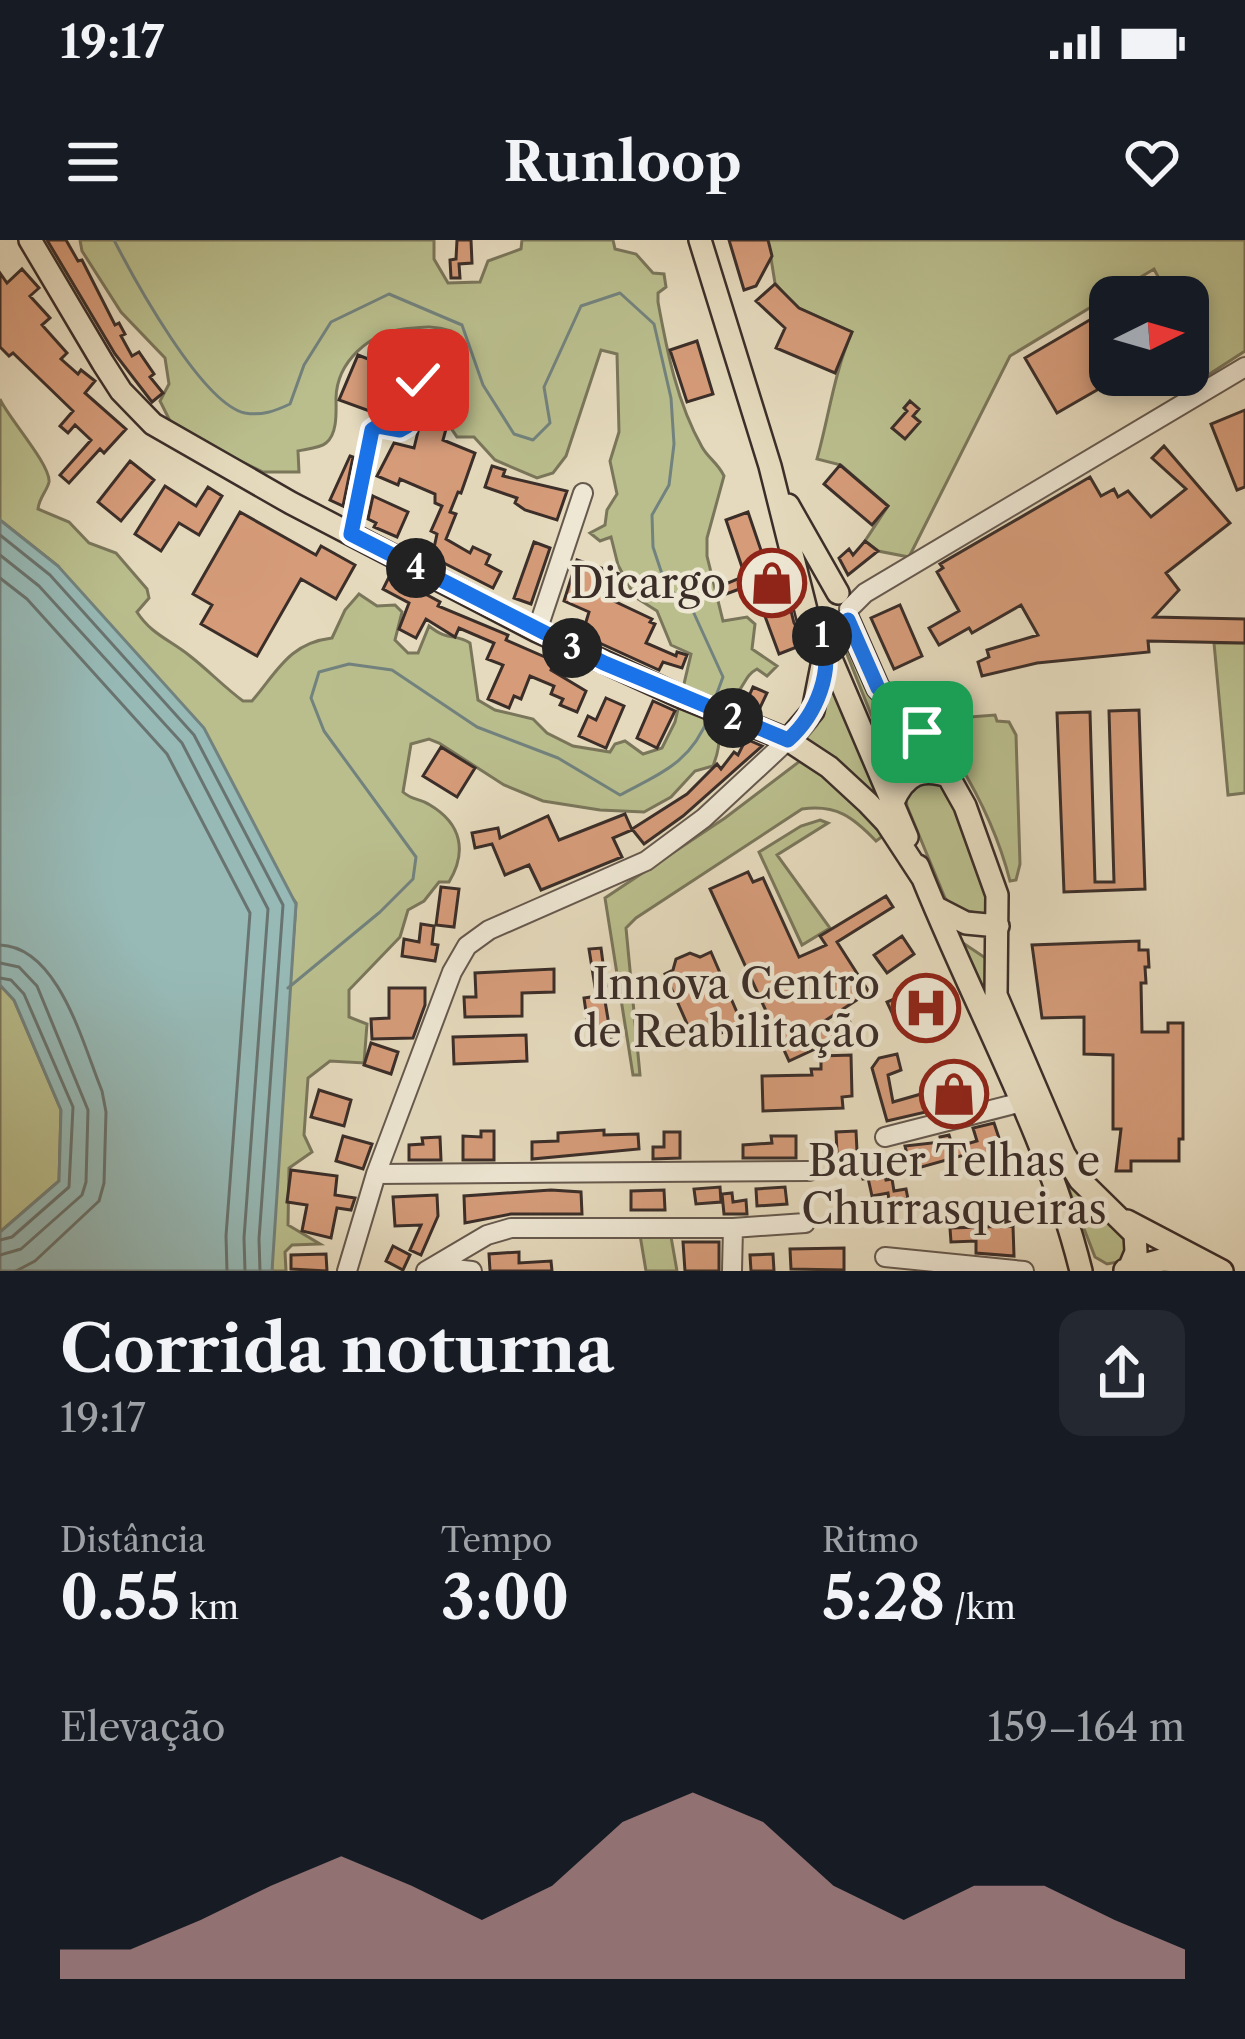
<!DOCTYPE html>
<html lang="pt">
<head>
<meta charset="utf-8">
<style>
	body { margin:0; font-family:"Libre Caslon Text",serif; background:#242831; color:#f1f3f6; height:100vh; display:flex; flex-direction:column; font-size:45px; white-space:nowrap }
	* { box-sizing:border-box; margin:0 }
	p { font-size:39px; color:#9ea1a6 }
	.icon { flex:none; width:66px; height:66px; fill:none; stroke:currentColor; stroke-width:2; stroke-linecap:round; stroke-linejoin:round }
	.map { position:relative; height:1031px; overflow:hidden }
	.panel { display:flex; flex-direction:column; background:#171b24; flex:1 }
	.panel>* { flex:none }
	.needle { width:78px; rotate:85deg }
	.controls { position:absolute; left:1089px; top:36px; display:grid; gap:24px }
	.controls a { display:grid; place-items:center; width:120px; height:120px; border-radius:24px; background:#171b24; box-shadow:0 6px 18px #0003; font-size:60px }
	.pin { position:absolute; display:grid; place-items:center; width:102px; height:102px; color:#fff; margin:-51px; border-radius:24px; box-shadow:0 6px 18px #0006 }
	.km { position:absolute; width:60px; height:60px; margin:-30px; border-radius:50%; background:#222; color:#fff; font-size:33px; line-height:60px; text-align:center }
	.round { display:grid; place-items:center; flex:none; width:126px; height:126px; border-radius:24px; background:#242831 }
	.summary { display:flex; align-items:center; justify-content:space-between; height:204px; padding:0 60px }
	h1 { font-size:66px; font-weight:700; line-height:90px }
	.figures { display:grid; grid-template-columns:repeat(3,1fr); gap:18px; height:204px; padding:12px 60px }
	.figures div { display:grid; align-content:center }
	.figures b { font-size:60px; font-weight:700 }
	.figures small { font-size:33px; font-weight:400 }
	.figures p { font-size:33px }
	.chart { height:336px; padding:24px 60px }
	.chart p { display:flex; justify-content:space-between }
	.chart svg { width:100%; height:216px; margin-top:12px; fill:#c59692; opacity:.7 }
	.status { display:flex; justify-content:space-between; align-items:center; height:84px; padding:0 60px; background:#171b24; direction:ltr }
	.status svg { height:33px; fill:currentColor }
	header { display:flex; justify-content:space-between; align-items:center; height:156px; padding:0 60px; background:#171b24; font-size:54px; font-weight:700 }
	.map>svg:first-child { display:block }
	.green { fill:#babe8d; stroke:#7a765b; stroke-width:3 }
	.water { fill:#97bab7; stroke:#72827e; stroke-width:3 }
	.lines { fill:none; stroke-linecap:round; stroke-linejoin:round }
	.shore { stroke:#697470; stroke-width:3 }
	.stream { stroke:#72827e; stroke-width:3 }
	.building { fill:#d69c7a; stroke:#3b2e29; stroke-width:3 }
	.minor-casing { stroke:#66594e; stroke-width:22 }
	.major-casing { stroke:#3b2e29; stroke-width:26 }
	.minor { stroke:#eee7d4; stroke-width:18 }
	.major { stroke:#e5dabd; stroke-width:21 }
	.route-casing { stroke:#fff; stroke-width:24 }
	.route { stroke:#1a73e8; stroke-width:15 }
	.labels { text-anchor:middle; stroke-width:9; stroke-linejoin:round; paint-order:stroke }
	.poi-label { font-size:42px; fill:#3b2e29; stroke:#eee7d4; text-anchor:end }
</style>
</head>
<body>
<div class="status"><b>19:17</b><svg viewBox="0 0 49 12"><path d="M0 12V9h3v3zM5 12V6h3v6zM10 12V3h3v9zM15 12V0h3v12zM26 1h20v11H26zM47 4h2v5h-2z"/></svg></div>
<header><svg class="icon" aria-label="menu" viewBox="0 0 24 24"><path d="M4 6h16M4 12h16M4 18h16"/></svg>Runloop<svg class="icon" aria-label="heart" viewBox="0 0 24 24"><path d="M12 20l-8-8c-3-5 5-10 8-4 3-6 11-1 8 4z"/></svg></header>
<div class="map">
<svg width="1245" height="1031" viewBox="0 0 1245 1031">
	<rect width="100%" height="100%" fill="#e5dabd"/>
	<filter id="stains"><feTurbulence type="fractalNoise" baseFrequency=".00167" numOctaves="4"/><feColorMatrix values="0 0 0 0 .2 0 0 0 0 .09 0 0 0 0 .02 0 0 0 .5 -.17"/></filter>
	<radialGradient id="worn" r=".72"><stop offset=".6" stop-color="#630" stop-opacity="0"/><stop offset="1" stop-color="#630" stop-opacity=".3"/></radialGradient>
	<path class="green" d="M80 0H434V19L448 43 480 42 488 21 521 9 522 0H613L615 9 636 14 653 33 664 34 666 47 658 53V62C667 111 677 163 702 207 708 218 718 223 724 236L707 298V316L723 381 747 377 755 384 752 409 777 426 767 436 757 429C746 435 746 442 738 452 706 489 728 489 713 526L695 531 671 557 644 572 600 570 543 561 504 545 439 503 429 499 411 504 403 552C413 561 420 558 430 565 462 584 467 612 449 642H439L424 661 408 670 400 697 349 750V777L367 784 364 823 330 821 308 838 304 895 312 912 289 928 288 985 320 1004 292 1005 285 1012 286 1031H272L271 1000 296 663 58 326 0 280V159C7 176 51 225 49 242 47 251 39 258 38 269L69 282 89 303 116 313 147 349 149 358 137 372C151 394 170 400 190 416 208 430 224 447 243 461H252C277 432 289 403 332 398L345 370 359 354 377 366 395 365 402 372 395 400 408 413H418L429 386C449 402 455 393 470 403L478 460 495 470 533 479 547 493 573 506 610 512 615 504 625 501 643 514 662 508 675 482 691 414 671 405 657 371 635 357 618 325 611 297 600 301 590 293 605 285 607 270 617 254 610 221 619 192 617 114 601 110 566 216 553 233 537 238 495 220 474 197H457C431 162 454 152 457 120 458 111 454 100 451 91 434 85 422 87 404 89 370 93 337 121 336 158 336 170 338 194 326 203 320 208 306 209 298 211L299 232H263L200 201 170 181 160 161 169 144 165 118 121 72 82 11Z
		M768 0H1245V111L1208 135 1188 95V57H1169L1154 29 1010 116 909 317 878 311 865 301 888 266 841 225 817 219C829 176 834 133 852 92L794 66 775 43Z
		M850 393 937 525 904 530 896 537 841 399Z
		M1214 403H1245V553L1228 555Z
		M832 443 892 584 803 502 817 485Z
		M995 475 997 481 1009 482 1016 495 1020 624 1016 640 1010 641C995 582 965 528 930 480Z
		M800 521C834 542 859 564 883 596L876 601C853 577 836 564 802 569L636 678 626 688 640 835H633L605 658 725 578Z
		M920 539 944 545 948 552 982 634 991 676 953 668 945 658 907 566 906 558Z
		M820 580 828 583 777 615 830 688 802 705 759 612 801 586Z
		M957 699 987 719 989 756 1068 934 1131 998 1123 1021 1107 1024 1095 1017 1064 937Z
		M0 745 14 760 61 870 59 941 0 992Z
		M670 991 677 1031H646L640 995Z"/>
	<path class="water" d="M0 280 58 326 204 488 296 664 272 1031H0V992L59 941 61 870 14 760 0 745Z"/>
	<g class="lines">
		<path class="shore" d="M0 295 50 335 194 495 283 665 259 999 260 1031
			M0 315 39 346 182 503 268 669 244 998 245 1031
			M0 338 27 359 167 514 250 673 226 996 227 1031
			M0 705C59 707 83 805 102 851L106 872 104 943 99 961 35 1021 16 1031
			M0 723 19 727 37 746 88 870 86 942 82 955 21 1009 0 1015
			M0 738 11 740 24 754 73 867 69 947 12 997 0 1000"/>
		<path class="stream" d="M114 0C134 39 202 164 245 173 262 176 275 171 290 164L304 125 331 82 389 54 462 85 483 145 514 194 533 200 550 183 544 147 581 66 620 53 654 84 671 158 674 204 669 245 652 275 653 307 666 346 692 369 723 437 714 461
			M288 748 380 672 413 639 416 617 324 491 311 458 319 432 349 424 392 430 477 487 558 518 620 555C661 533 691 523 709 476"/>
	</g>
	<path class="building" d="M47 0H66L78 21 82 20 115 85 119 83 125 94 121 96 132 116 139 112 154 134 150 137 163 153 152 162 115 114Z
		M457 0H471L472 23 459 24 460 38H451L450 20 456 19Z
		M729 0H768L772 16 756 46 744 50Z
		M22 29 39 48 30 56 50 78 42 85 67 113 61 119 78 134 81 130 95 141 85 153 126 189 104 213 100 209 69 243 60 235 91 200 75 185 68 193 60 186 73 171 13 113 9 116 0 107V33L7 43Z
		M775 44 799 68 852 92 835 133 776 108 785 88 756 61Z
		M1110 68V135H1123L1057 173 1025 118Z
		M430 93 446 97 440 120 424 115Z
		M697 101 713 154 687 162 670 110Z
		M390 113 414 121 411 129 403 130 393 158 399 160 396 175 375 173 339 160 358 115 386 126Z
		M431 139 447 143 431 184 446 189 443 200 475 213 461 253 458 252 450 272 456 274 446 299 470 313 473 307 490 315 486 324 501 332 493 348 432 317 437 294 431 291 442 266 435 263V254L400 239 398 245 377 236 394 203 414 208Z
		M910 161 919 169 913 176 920 182 905 199 892 188 907 171 904 168Z
		M1245 170V247L1237 250 1211 184Z
		M1164 206 1230 283 1166 333 1179 350 1154 377 1245 379V403L1148 401 1149 412 1037 423 982 436 978 422 989 417 987 410 1038 395 1021 365 972 393 969 388 939 405 929 388 959 371 937 332 943 328 940 324 1090 237 1101 256 1114 249 1118 257 1128 251 1151 277 1186 249 1152 218Z
		M350 216 353 217 343 266 330 260Z
		M130 221 154 240 121 281 98 262Z
		M840 225 888 266 872 285 824 244Z
		M492 226 505 230 503 236 567 251 557 280 525 270 515 263 517 258 485 247Z
		M165 246 196 266 208 247 222 256 199 295 179 283 161 311 135 294Z
		M373 256 408 272 397 297 374 287 376 283 368 279Z
		M240 272 316 315 321 306 355 325 336 359 301 339 257 416 201 384 212 365 193 354Z
		M748 272 767 328 782 361 788 359 794 383 807 403 779 414 753 344 726 354 723 345 745 336 726 280Z
		M865 301 878 311 848 335 839 318 849 309 853 315Z
		M534 302 550 308 531 364 514 358Z
		M577 320 625 336 614 361 652 379 650 382 655 384 646 403 676 416 677 412 687 415 682 428 663 422 659 430 582 395 589 372 564 361Z
		M390 335 440 362 438 366 508 395 506 400 554 421 551 430 586 451 577 472 560 465 563 459 551 454 554 446 530 436 521 459 514 456 509 468 488 459 503 425 487 419 494 403 459 388 455 397 426 379 416 398 399 389 409 363 383 349Z
		M900 365 922 416 894 429 871 378Z
		M753 447 767 453 758 472 739 464 744 453 749 456Z
		M606 458 624 466 606 508 579 496 588 476 596 480Z
		M653 461 675 471 657 508 637 498Z
		M1139 470 1145 649 1064 652 1057 473 1090 472 1095 642H1114L1109 471Z
		M746 499 762 506 683 576 644 604 632 589 687 554 717 524 721 529 734 512 738 515Z
		M441 507 475 528 457 557 423 536Z
		M625 574 632 590 613 598 622 617 541 650 529 625 505 635 492 604 475 608 472 593 498 588 500 598 548 576 559 600Z
		M748 632 753 642 763 638 799 717 826 705 820 696 886 656 893 667 837 702 869 752 820 784 824 791 849 780 854 791 789 821 710 649Z
		M441 647 459 649 454 687 436 685Z
		M421 684 434 686 432 704 438 705 435 721 402 716 404 699 419 702Z
		M902 696 914 714 887 733 874 715Z
		M1139 701V710H1148L1149 727H1145L1146 743H1141L1142 792H1168V783H1183V899H1179V921H1131V931H1116L1121 889H1113V815L1084 814V777L1042 778 1032 705Z
		M601 708 606 746 595 747 589 709Z
		M711 712 742 784 696 804 665 734 673 730 676 719 690 713 700 717Z
		M554 729V752L522 753V776L465 777 464 757H476L475 733Z
		M389 748H425V765L413 798 372 799 371 779 389 778Z
		M906 754 910 761 926 754 934 772 899 788 887 762Z
		M604 755 611 797 590 800 584 758Z
		M526 795 527 821 454 824 453 797Z
		M371 803 398 812 391 834 364 825Z
		M897 814 901 830 888 835 893 862 956 844 959 861 956 865 887 881 872 828 879 818Z
		M851 815 852 856 842 857 843 868 763 871 762 836 812 835 811 829H821V816Z
		M319 850 351 860 344 886 311 877Z
		M994 883 1004 913 974 923 971 913 911 930 905 906 941 902 940 897 949 895 953 908 977 901 973 888Z
		M604 890V895L638 894 639 909 532 919V902L558 901V893Z
		M481 891H494V920H463V896L481 897Z
		M856 891 858 931 838 932 836 892Z
		M664 892H680V918L653 919V907H664Z
		M343 896 372 904 363 929 336 921Z
		M771 896H796V918H743V905L772 903Z
		M440 897 441 920H409V905L423 904 422 898Z
		M882 921 886 940 892 939 894 951 906 949 909 964 890 967 888 953 872 956 868 938 863 939 860 926Z
		M291 930 337 936 335 955 355 958 351 970 337 968 331 998 302 991 307 965 287 962Z
		M720 947 721 962 696 964 694 949Z
		M785 947 787 964 757 966 756 949Z
		M551 950 581 952 582 974H511L465 983 464 956Z
		M664 950 665 970H631V951Z
		M732 953 733 962 746 960 747 974H724L722 954Z
		M437 955 438 976 421 1015 410 1010 421 985 395 986 393 957Z
		M1013 986 1014 1016 976 1013V1001L951 1002 950 988Z
		M683 1002H719V1031H685Z
		M393 1006 410 1015 403 1030 386 1021Z
		M844 1008V1030L791 1029 790 1009Z
		M519 1012V1023L551 1021 552 1031H490L489 1014Z
		M326 1014 327 1031 291 1029V1015Z
		M773 1014 774 1031H751L750 1015Z"/>
	<g class="lines">
		<g class="minor-casing">
			<path id="minor" d="M351 294 372 190 378 186 400 190 407 186 418 140
				M849 369 865 353 1245 127
				M537 391 583 253
				M885 897 1022 862
				M376 934 809 931
				M885 1017 1024 1031
				M436 1027 472 1031
				M347 1031 376 934 452 732 467 706 489 690 646 621 704 578 788 500
				M426 1031 487 995 511 988H733L805 983
				M732 1031 733 988"/>
		</g>
		<g class="major-casing">
			<path id="major" d="M30 0 103 123 121 151 153 184 291 263 537 391 679 456 788 500 829 527 868 563 886 582 922 637
				M700 0 770 226 808 378 820 393 907 597
				M788 265 838 353
				M848 380 878 448 928 500 965 566 997 655 996 755 1064 914 1080 940 1135 994 1136 1012 1128 1031
				M788 500 813 471 825 410
				M893 562C906 533 922 527 951 537
				M918 626C971 761 1046 890 1081 1031
				M935 667 966 683 998 686
				M1127 981 1222 1031
				M1125 1030 1162 1020 1194 1022"/>
		</g>
		<use href="#minor" class="minor"/>
		<use href="#major" class="major"/>
	</g>
	<g class="lines">
		<g class="route-casing">
			<path id="route" d="M418 140 407 186 400 190 378 186 372 190 351 294 604 423 788 500C816 475 836 429 820 393L838 391 848 380 878 448 922 492"/>
		</g>
		<use href="#route" class="route"/>
	</g>
	<defs>
		<g id="shop-ring" transform="scale(3.45)"><circle r="9.5" fill="#eee7d4" stroke="#8f2418" stroke-width="1.5"/><path d="M-5-2.5h2.3a2.7 3.5 0 0 1 5.4 0H5L5.5 6h-11ZM-1.5-2.5h3a1.5 2.3 0 0 0-3 0Z" fill="#8f2418"/></g>
		<g id="hospital-ring" transform="scale(3.45)"><circle r="9.5" fill="#eee7d4" stroke="#8f2418" stroke-width="1.5"/><path d="M-5-5h3v3.5h4V-5h3V5h-3V1.5h-4V5h-3Z" fill="#8f2418"/></g>
	</defs>
	<g fill-rule="evenodd">
		<use href="#shop-ring" x="772" y="343"/>
		<use href="#hospital-ring" x="926" y="768"/>
		<use href="#shop-ring" x="954" y="854"/>
	</g>
	<g class="labels">
		<g class="poi-label">
			<text x="726" y="358">Dicargo</text>
			<text x="880" y="759">Innova Centro<tspan x="880" dy="48">de Reabilitação</tspan></text>
			<text x="954" y="936" text-anchor="middle">Bauer Telhas e<tspan x="954" dy="48">Churrasqueiras</tspan></text>
		</g>
	</g>
	<rect width="100%" height="100%" filter="url(#stains)"/>
	<rect width="100%" height="100%" fill="url(#worn)"/>
</svg>
<div class="controls">
<a><svg class="needle" viewBox="-14 -14 28 28"><path d="M0-13l5 13h-10z" fill="#e53935"/><path d="M0 13l5-13h-10z" fill="#9ea1a6"/></svg></a>
</div>
<div class="pin" style="left:922px;top:492px;background:#1e9e55"><svg class="icon" aria-label="arrive" viewBox="0 0 24 24"><path d="M6 21V4h12l-3 4 3 4H6"/></svg></div>
<div class="pin" style="left:418px;top:140px;background:#d93025"><svg class="icon" aria-label="check" viewBox="0 0 24 24"><path d="M5 12l5 5 9-10"/></svg></div>
<b class="km" style="left:822px;top:396px">1</b>
<b class="km" style="left:733px;top:478px">2</b>
<b class="km" style="left:572px;top:408px">3</b>
<b class="km" style="left:416px;top:328px">4</b>
</div>
<section class="panel">
<div class="summary"><div><h1>Corrida noturna</h1><p>19:17</p></div><a class="round"><svg class="icon" aria-label="share" viewBox="0 0 24 24"><path d="M12 15V3M7 8l5-5 5 5M5 13v7h14v-7"/></svg></a></div>
<div class="figures">
<div><p>Distância</p><b>0.55<small> km</small></b></div>
<div><p>Tempo</p><b>3:00</b></div>
<div><p>Ritmo</p><b>5:28<small> /km</small></b></div>
</div>
<div class="chart"><p><span>Elevação</span>159–164 m</p>
<svg viewBox="0 0 160 44" preserveAspectRatio="none"><path d="M0 44V38L10 38L20 32L30 25L40 19L50 25L60 32L70 25L80 12L90 6L100 12L110 25L120 32L130 25L140 25L150 32L160 38V44z"/></svg>
</div>
</section>
</body>
</html>
